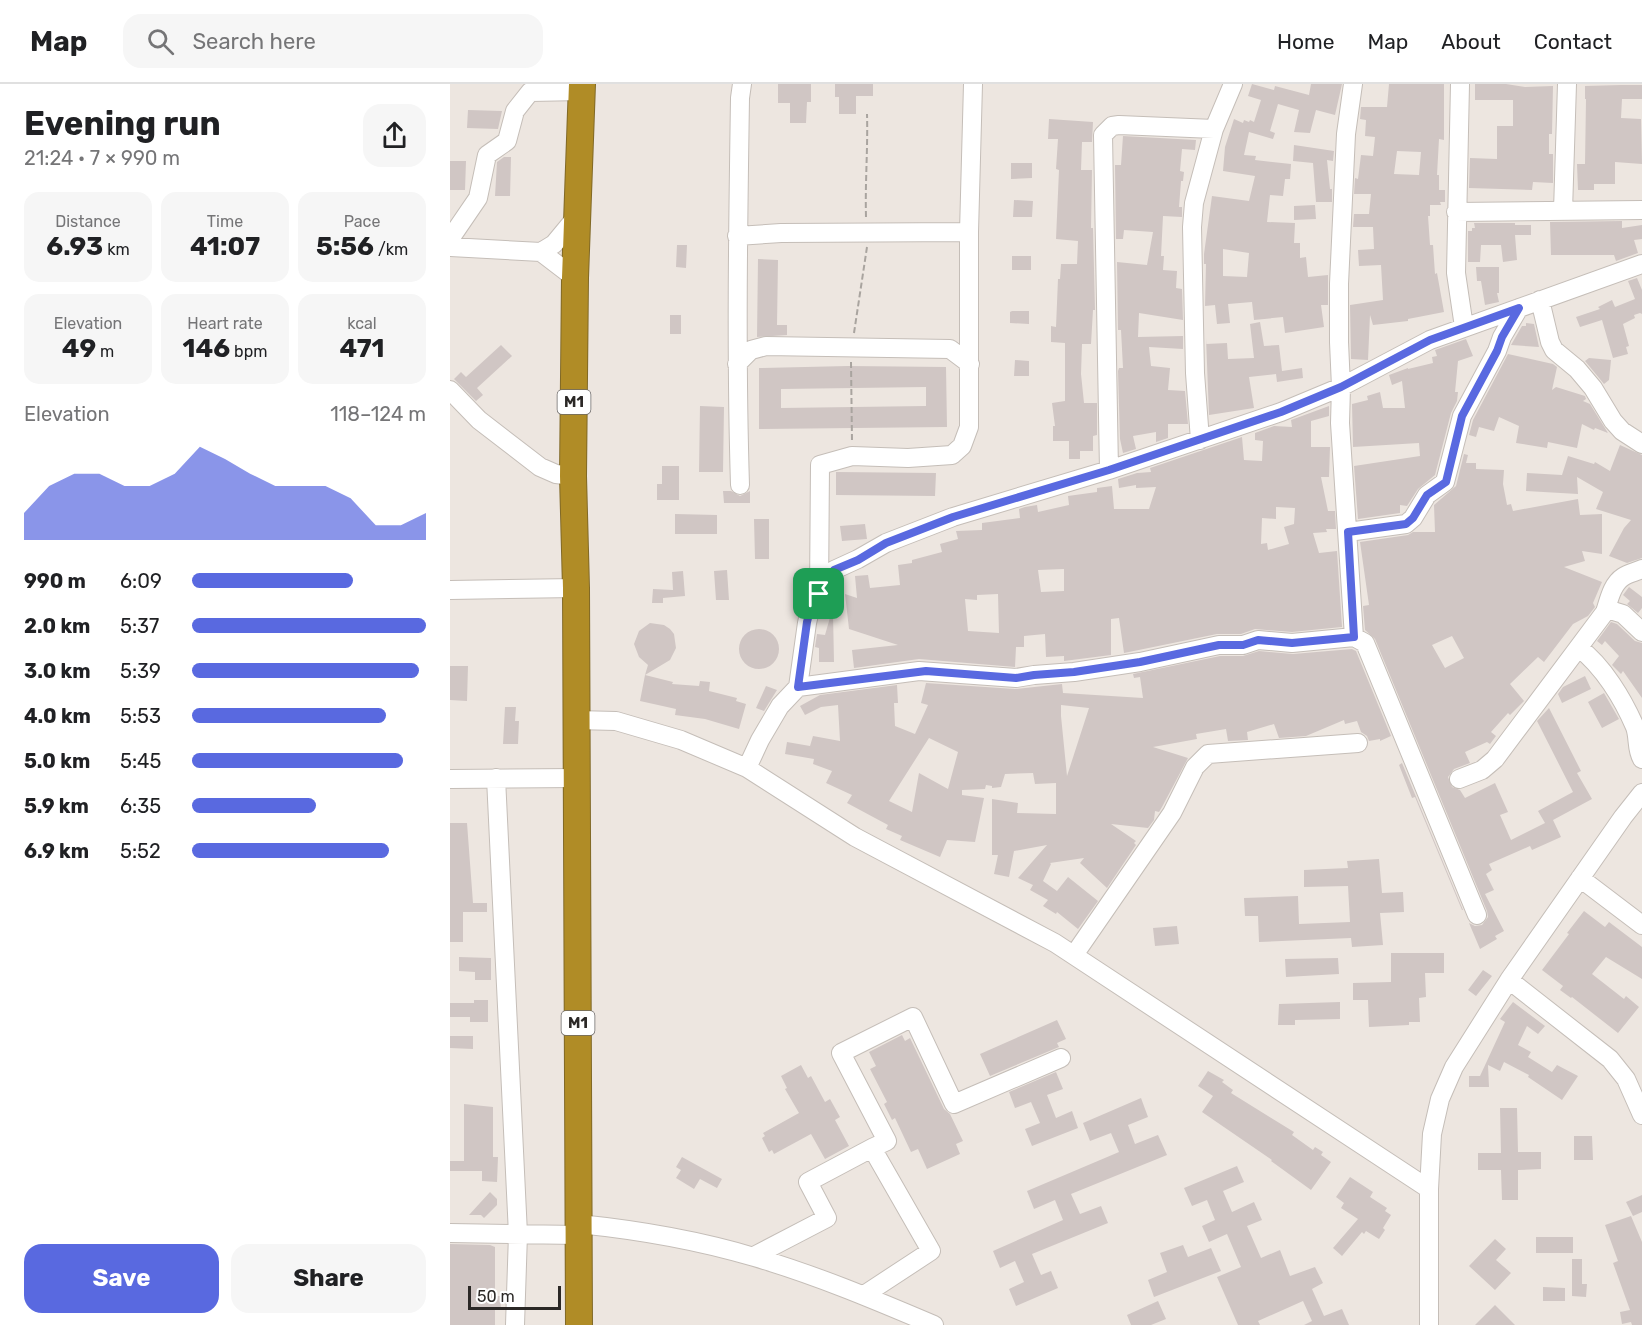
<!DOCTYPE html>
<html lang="en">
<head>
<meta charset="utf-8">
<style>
	body { margin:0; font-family:Rubik,sans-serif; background:#f6f6f6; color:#202124; height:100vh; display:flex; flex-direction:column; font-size:22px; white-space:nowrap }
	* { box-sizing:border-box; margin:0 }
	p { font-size:20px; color:#757577 }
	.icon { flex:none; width:33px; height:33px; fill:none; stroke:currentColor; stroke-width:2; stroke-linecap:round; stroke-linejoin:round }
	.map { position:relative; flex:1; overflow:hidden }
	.side { display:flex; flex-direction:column; background:#fff; width:450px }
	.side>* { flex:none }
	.scale { position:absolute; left:18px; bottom:15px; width:93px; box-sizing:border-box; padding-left:6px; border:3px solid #2b2826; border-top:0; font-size:16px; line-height:21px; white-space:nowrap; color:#2b2826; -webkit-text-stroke:4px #fff; paint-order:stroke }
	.pin { position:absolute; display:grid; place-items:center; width:51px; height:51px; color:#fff; margin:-26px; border-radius:12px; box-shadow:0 3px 9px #0006 }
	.round { display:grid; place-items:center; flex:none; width:63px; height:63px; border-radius:18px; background:#f6f6f6 }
	.overview { display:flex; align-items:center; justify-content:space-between; height:102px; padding:0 24px }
	h1 { font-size:33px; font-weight:700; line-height:45px }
	.stats { display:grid; grid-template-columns:repeat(3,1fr); gap:9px; height:102px; padding:6px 24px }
	.stats div { display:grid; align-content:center; border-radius:15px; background:#f6f6f6; text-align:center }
	.stats b { font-size:26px; font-weight:700 }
	.stats small { font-size:16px; font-weight:400 }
	.stats p { font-size:16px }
	.chart { height:168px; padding:12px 24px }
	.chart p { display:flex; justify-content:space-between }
	.chart svg { width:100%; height:108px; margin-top:6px; fill:#5969e0; opacity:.7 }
	.cta { display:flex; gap:12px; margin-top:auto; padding:12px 24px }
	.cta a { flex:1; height:69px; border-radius:18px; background:#5969e0; color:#fff; font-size:24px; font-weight:700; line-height:69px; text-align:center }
	.cta a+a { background:#f6f6f6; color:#202124 }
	ul { padding:0 24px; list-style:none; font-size:20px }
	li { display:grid; grid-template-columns:96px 72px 1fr; align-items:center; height:45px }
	li i { height:15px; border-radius:8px; background:#5969e0 }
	header { display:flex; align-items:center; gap:36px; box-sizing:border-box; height:84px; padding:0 30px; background:#fff; border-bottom:2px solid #e0e0e0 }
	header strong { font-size:28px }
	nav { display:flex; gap:33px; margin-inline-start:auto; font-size:21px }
	.search { width:420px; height:54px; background:#f6f6f6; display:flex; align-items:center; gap:15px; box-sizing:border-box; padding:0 21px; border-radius:18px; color:#757577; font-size:22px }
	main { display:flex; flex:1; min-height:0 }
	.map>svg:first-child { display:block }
	.building { fill:#d0c6c4; fill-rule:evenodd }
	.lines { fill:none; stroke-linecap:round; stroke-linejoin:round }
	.minor-casing { stroke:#c5beb8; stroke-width:20 }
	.highway-casing { stroke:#816926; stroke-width:28 }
	.path { stroke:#a9a49f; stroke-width:2; stroke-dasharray:6 3; stroke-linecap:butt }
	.minor { stroke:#fff; stroke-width:18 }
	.highway { stroke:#b08c26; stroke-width:26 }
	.route-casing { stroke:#fff; stroke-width:12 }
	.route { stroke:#5969e0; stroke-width:8 }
	.labels { text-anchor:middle; stroke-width:4.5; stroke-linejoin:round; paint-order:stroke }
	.shield { fill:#fff; stroke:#6b6867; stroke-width:1.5 }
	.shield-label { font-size:15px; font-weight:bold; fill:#2b2826 }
</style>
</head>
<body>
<header>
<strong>Map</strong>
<div class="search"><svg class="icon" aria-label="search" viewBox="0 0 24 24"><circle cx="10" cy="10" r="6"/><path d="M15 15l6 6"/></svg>Search here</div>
<nav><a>Home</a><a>Map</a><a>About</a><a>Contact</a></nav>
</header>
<main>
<section class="side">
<div class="overview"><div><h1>Evening run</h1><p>21:24 · 7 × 990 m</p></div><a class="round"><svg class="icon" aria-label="share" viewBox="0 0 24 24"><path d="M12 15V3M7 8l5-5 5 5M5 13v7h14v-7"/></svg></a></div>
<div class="stats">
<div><p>Distance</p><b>6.93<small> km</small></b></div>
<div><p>Time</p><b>41:07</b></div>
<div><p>Pace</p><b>5:56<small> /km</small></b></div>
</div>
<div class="stats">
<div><p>Elevation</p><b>49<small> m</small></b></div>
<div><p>Heart rate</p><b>146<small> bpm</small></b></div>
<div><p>kcal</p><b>471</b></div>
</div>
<div class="chart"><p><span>Elevation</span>118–124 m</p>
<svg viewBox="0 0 160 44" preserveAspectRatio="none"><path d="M0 44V33L10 22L20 17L30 17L40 22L50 22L60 17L70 6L80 11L90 17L100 22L110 22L120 22L130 27L140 38L150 38L160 33V44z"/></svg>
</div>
<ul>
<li><b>990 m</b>6:09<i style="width:69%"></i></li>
<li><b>2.0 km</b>5:37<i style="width:100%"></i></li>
<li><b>3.0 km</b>5:39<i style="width:97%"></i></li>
<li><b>4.0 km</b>5:53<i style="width:83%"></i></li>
<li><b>5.0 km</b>5:45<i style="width:90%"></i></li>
<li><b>5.9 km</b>6:35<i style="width:53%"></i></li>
<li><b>6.9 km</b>5:52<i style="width:84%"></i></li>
</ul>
<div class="cta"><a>Save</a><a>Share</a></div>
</section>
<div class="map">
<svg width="1192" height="1241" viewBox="0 0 1192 1241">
	<rect width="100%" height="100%" fill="#ede6e0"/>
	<path class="building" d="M328 0H361V18H357L356 39H340V19H328Z
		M385 0H423V12H406V30H389V13H385Z
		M802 0 824 6 825 2 859 11 861 0H892L885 31 866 26 860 49 844 48 849 26 828 20 820 47 825 49 823 55 799 48 794 71 806 72 805 76 841 80 840 95H835L833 112 820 111 817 138 845 139 844 159H850V174L856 173 858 193 878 191V221H871L874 243 835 249 833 233 804 236 802 218 778 220 780 239 767 240 765 221 755 222 756 180H754V170L762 112 799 117 805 92 773 87 775 63 784 35 793 39 794 36 799 38 800 36 804 38 811 16 798 12ZM773 165 799 169 797 193 773 192Z
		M939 0H994V56L989 55 987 91H989V106H995V118H990L991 121H980V132H978L980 161H983L985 190 987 189 994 228 958 235V237L923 241 920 231 918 276 901 275 900 221 933 216 931 181 909 182 908 166 924 165 923 143H903L904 130H919L921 110H904L905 94 908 95 911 71 923 72 925 53 915 52 916 36 910 35 911 23H937ZM947 67 971 68 969 91 944 90Z
		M1025 0H1056L1075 3 1103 2 1102 50H1099V70H1103V99L1083 98 1082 106 1019 104 1020 74 1047 75V42H1063V16H1025Z
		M1171 1H1192V15H1172L1171 34 1191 35 1192 80 1165 78V100H1144V106H1128L1127 80H1135L1136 15H1135V2Z
		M18 26 52 27 48 45 17 44Z
		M599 35 643 38 642 58H632L631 86H642L641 144H643L645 226H643L641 260H632L631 290 634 319H647V351L643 352V367H630V375H619V357H603V342H605L602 319 615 317V259L601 258V242L606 243 608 195H610L611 180H627L628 157 606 155 609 86 606 85 608 55H598Z
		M673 52 746 56 745 66 732 65 730 87 734 88 733 97H731L729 123H732V133L713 132 711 172H714L713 186 727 187 726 204 732 205 733 236 689 229 688 253 733 252V265L699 263 701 282 720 284 718 306 735 307 738 340H718V354L706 358V348L683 352 686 365 673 369 670 355 668 287 669 284H673L671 246H668L667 178 697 181 703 148 674 146 673 155H666L665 82V81H671Z
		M844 61 884 67 883 77 877 76 880 105H882V118H866L863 79 843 77Z
		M54 73H61L60 112H45L47 78Z
		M0 77H16L15 106H0Z
		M561 79H582V94L561 95Z
		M564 116 583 117 582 133H563Z
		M865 121 866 135 844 136V122Z
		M1172 137V144L1192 141V155L1184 156 1188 169 1166 177 1164 171H1101L1100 138Z
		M1024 139H1065V141H1081V151H1065L1067 176 1053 178 1051 161H1031L1030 178H1018V147H1022V144H1025Z
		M227 161H237L236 184 226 183Z
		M562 172H581V186H562Z
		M308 175 328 176 327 241H337V251L307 253Z
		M1026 183H1049V209H1047L1049 218 1035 221 1031 197H1027Z
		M1187 194 1192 206V230L1190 229 1184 231 1185 234 1173 240 1179 262 1176 263 1178 270 1163 274 1152 236 1130 243 1126 233 1150 225 1148 223 1162 216 1165 223 1185 215 1178 197Z
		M562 227H579V240L560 239V228Z
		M220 231H231V250H220Z
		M810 238 814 262 829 261 832 287 852 284 853 294 827 298 826 290 799 293 804 324 759 331 756 254V260L777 259 778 275 804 274 800 240Z
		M1076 239 1084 240 1089 263 1061 261 1072 242H1076Z
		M1016 255 1023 272 1008 277 1005 308H1008L1007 317 1001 329 985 391 968 405 957 422 950 421V429L908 435 904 382 970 372 969 359 903 363 902 320 918 316 917 312 930 308 933 324H955L952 297 942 301 939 291 958 284V285L983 279 982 273 987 272 985 266Z
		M51 261 62 272 27 304 33 311 26 317 4 295 11 288 16 293Z
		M1058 270 1103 280 1107 283 1102 306 1106 303 1135 312 1136 315 1133 317 1140 320 1158 349 1145 344 1144 346 1132 340 1127 364 1098 358 1097 364 1066 359 1069 342 1049 333 1044 347 1029 343 1026 353 1019 351 1023 336Z
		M1139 274 1161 276 1159 296 1154 300 1135 277Z
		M565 276 579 277V292H564Z
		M398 282 496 283 497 343 309 345V284ZM476 303V322L331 324V305Z
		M250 322 274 323 273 388H249Z
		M879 322V332L861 337V363H880L879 393H871L878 427H885L886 445H876L877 448 863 449 869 469 887 467 892 543 842 548 805 545 791 550H767L674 569 669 534 661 535V571L614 577V572L596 573 595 550 574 552V563H566L565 583 469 575 404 584 402 566 448 561 399 545 395 510 407 514 405 492 418 491 420 504 450 501 448 481 462 479V476L492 468 490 460 508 455 506 447 532 446V439L570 434 569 425 575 423 587 421 588 428 619 421 618 412 647 408V404L662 402 664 425H699L706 403 686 404V401L669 404 668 395 687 389 701 388 700 384 792 353 794 376 812 377 813 357 805 356V349L824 342 842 343 841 336ZM826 423 845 424 844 440 834 443 839 460 818 466 817 459 811 460 812 434 826 435ZM614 485V507L591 508 588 486ZM548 510 549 549 518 547 515 515 527 516V511Z
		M1170 361 1192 371V474L1177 479 1159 472 1174 444 1181 436 1146 425 1153 408 1127 393 1128 410 1076 407 1077 389 1112 391 1118 372 1144 380 1145 378 1160 387Z
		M1014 370 1018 371 1016 379H1026V385L1054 386 1053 400 1057 421 1061 420 1063 427 1128 415 1130 431 1152 430V470L1132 467 1135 477 1114 483 1152 498 1143 519 1145 523 1138 532 1123 540 1094 578 1088 573 1060 600 1074 617 1060 631 1058 629 1041 648 1046 652 1040 660 1037 658 1015 668 1020 679 1004 685 998 693 1002 703 1010 706 1015 714 1045 699 1058 728 1050 731 1061 756 1095 739 1088 727 1123 708 1087 637 1099 624 1131 687 1127 689 1142 715 1103 736 1111 753 1082 766 1080 762 1039 780 1042 786 1036 790 1044 806 1035 810 1054 847 1045 852 1047 855 1030 865 1019 839 1025 842 1032 841 1038 833 1037 827 925 555 915 546 913 522 919 521 910 458 958 451 963 448H985L984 421 1006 402ZM1002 552 1014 574 995 584 982 561Z
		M212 382H229V416H207V400H212Z
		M386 388 486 389 485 412 386 411Z
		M273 407H281L290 412 300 407V419H274Z
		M225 430 267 431V450H225Z
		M304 435H319V475H305Z
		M415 440 417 455 392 457 390 442Z
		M277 486 279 516H266L264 487Z
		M233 487 235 512 213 514V519H202L203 505 223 506 222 488Z
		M1179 503 1192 513V524L1188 529 1177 520 1180 517 1173 511Z
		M381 530H383L384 578H369V564L365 563 367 550 375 551Z
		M1161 538 1167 540 1185 557 1192 559V614L1173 587 1171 590 1162 581 1169 572 1155 557 1152 561 1147 557Z
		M200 539 214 541 220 545 224 550 226 564 220 576 195 591 198 581 189 573 184 560 189 547Z
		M289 565a20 20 0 1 1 40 0a20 20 0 1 1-40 0Z
		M902 565 906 567 941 652 930 657V655L919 657 917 652 911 648 907 637 895 640 894 636 856 652 829 654 824 640 797 648 798 656 778 657 776 645 746 650 747 655 703 663 738 674 712 723 709 728 705 727 704 736 698 744 661 740 686 757 684 759 686 761 657 804 630 779 634 774 600 779 601 780 593 797 607 807 618 793 648 817 628 845 607 828 606 830 593 822 598 816 580 806 583 801 568 794 597 761 564 767 559 793 544 790 548 771H542V715L568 719 567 729 606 730V699L585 700 583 689 555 690 551 703 542 704V702L536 701 535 705 512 706V711L534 714 525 758 497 756 490 773 450 756 452 752 436 745 438 741 397 719 402 711 376 699 382 687 363 680 364 675 335 670 337 658 360 662 363 652 390 657 388 621 371 623 355 631 350 622 370 611 447 601 448 619H444L445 642 465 650 478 621 471 619 476 599 565 605 612 600 613 609 693 614 690 593 684 594 683 590 770 572H793L809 567 843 570ZM611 621 639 624 617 692 611 632ZM479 654 508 668 498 705 469 689 462 728 439 717Z
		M0 582H18L17 617 0 616Z
		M195 591 223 598 222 600 249 602 250 597 260 598 259 607 287 614 286 617 296 620 289 645 255 635 225 631 226 625 190 617Z
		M1135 592 1141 605 1112 619 1108 610 1113 603Z
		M316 602 327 606 314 627 306 624Z
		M1154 609 1169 635 1152 644 1138 618Z
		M55 623H66L65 637H69L68 660H53Z
		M952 679 1013 826H1012L965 713 962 714 949 681Z
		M0 739H17L23 819H37V828H13V858H0Z
		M929 775 932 809 953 808 954 828 930 829 933 861 902 863 901 854 809 858 808 832H795L794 814 848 812 849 840 900 838 898 802 854 803V786L898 784 897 777Z
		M1134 827 1155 843 1159 838 1192 863V895L1156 873 1142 890 1174 915 1176 912 1189 923 1168 949 1122 913 1121 914 1110 906 1113 902 1092 886 1119 850 1117 849Z
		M727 842 729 860 705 862 703 844Z
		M941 869H994V889H975L976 913 969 914 970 938H959V941L919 943 918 916H903V899L941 898Z
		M9 873 41 874V896H25V888L9 887Z
		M888 874 889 890 836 893 835 875Z
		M1033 886 1042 892 1026 912 1018 906Z
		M24 916H38V938H20V933H0V919H24Z
		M890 918V935L845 936V941H828L829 920Z
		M1063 918 1095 942 1088 950 1077 942 1068 961 1081 968 1078 973 1102 988 1107 981 1128 992 1112 1016 1078 993 1079 991 1054 978 1050 987 1038 981 1039 1003H1019V992H1030L1055 938 1050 935Z
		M607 936 616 955 607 959 609 963 540 992 530 970Z
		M452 951 455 957 460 954 494 1025 500 1030 513 1057 506 1060 510 1070 477 1085 468 1065 461 1068 445 1034 442 1036 434 1020 437 1018 420 985 426 982 419 968Z
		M0 952H23V965L0 964Z
		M351 981 358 994 361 992 375 1018 380 1015 390 1033 385 1036 399 1062 375 1075 361 1050 324 1070 322 1066 319 1068 312 1054 315 1052 313 1049 349 1029 335 1005 337 1004 331 992Z
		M758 987 774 996 772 998 783 1006 781 1009 844 1048 842 1051 863 1066 865 1063 873 1068 871 1071 881 1078 861 1106 821 1077 822 1076 752 1028 763 1012 748 1002Z
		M606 988 613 1005 597 1011 606 1034 622 1027 628 1044 582 1062 575 1045 590 1039 581 1018 565 1024 559 1008Z
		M691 1014 698 1033 678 1041 685 1060 708 1051 717 1071 621 1110 630 1130 651 1122 658 1139 582 1170 591 1191 601 1187 608 1204 566 1222 559 1205 574 1198 565 1177 550 1184 543 1167 613 1136 605 1116 584 1125 577 1107 669 1068 661 1049 640 1057 633 1039Z
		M14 1020 43 1023V1073H48L47 1098 32 1097V1087H0V1077H14Z
		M1050 1024H1067L1068 1068H1091V1085L1068 1086V1116H1052L1051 1086H1028V1069H1051Z
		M1124 1052H1142L1143 1076H1124Z
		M232 1073 272 1095 267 1104 250 1095 244 1105 226 1094 231 1086 226 1083Z
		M787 1082 794 1098 773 1107 782 1128 804 1118 812 1136 797 1142 811 1174 830 1166 840 1192 865 1183 873 1199 862 1205 874 1232 892 1225 899 1241H854L862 1237 853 1217 808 1237 810 1241H788L767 1193 791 1183 777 1150 759 1158 752 1142 765 1136 757 1116 742 1122 734 1104Z
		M900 1093 923 1108 920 1113 937 1124 935 1127 941 1131 933 1144 935 1146 929 1155 916 1147 914 1150 912 1148 892 1172 883 1164 908 1135 891 1124 894 1119 886 1113Z
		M40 1108 47 1115V1121L34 1134 31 1131H19Z
		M1192 1111V1128L1183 1132 1176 1118Z
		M1181 1132 1192 1158V1241H1182L1181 1238 1172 1240 1170 1228 1180 1226 1163 1179 1168 1177 1155 1141Z
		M1086 1153H1123V1169H1086Z
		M1045 1155 1056 1165 1046 1176 1061 1189 1045 1206 1019 1182Z
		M0 1160 40 1161 45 1163V1212H50L51 1225H45V1241H0Z
		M733 1161 738 1173 761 1164 771 1187 704 1213 698 1196 717 1188 710 1169Z
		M1122 1175H1132V1200H1137L1136 1213 1122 1212Z
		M1093 1203 1115 1204V1217H1093Z
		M708 1217 716 1235 701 1241H681L677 1231Z
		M1045 1221 1065 1241H1025Z"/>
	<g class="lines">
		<g class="minor-casing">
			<path id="minor" d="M903 0 896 50 889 200V258L891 303 890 339 904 553
				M1010 0 1006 189 1014 243
				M1113 127 1117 0
				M1006 128 1192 126
				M287 152 331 149 519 148
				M0 155 28 114 37 71 57 57 65 27 80 8 132 7
				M0 163 91 168 125 194
				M91 168 104 160 128 131
				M1090 216 1100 258 1104 266 1127 285 1143 304 1163 337 1172 347 1192 360
				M287 280 301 266 316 262 500 265 520 280
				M0 306 29 336 90 383 106 390 123 392
				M750 356 745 289 742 143 744 119 764 45 783 0
				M659 386 653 51 662 42 669 41 764 45
				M290 401C286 272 288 144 290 14L292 0
				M898 448 956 440 963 434 977 411 995 398 1012 332 1047 267 1052 253 1069 224
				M0 506 126 504
				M369 510 370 381 402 372 458 374 502 371 512 362 519 343V148L523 0
				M1155 528C1159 516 1162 500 1173 493 1179 489 1186 488 1192 485
				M1129 564C1153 582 1173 615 1185 643 1189 654 1186 665 1192 675
				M348 603 469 587 566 594 584 591 624 588 690 578 769 561H793L808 556 842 559 904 553 915 559 1027 831
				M126 636 166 637 231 656 297 684 405 753 605 859 979 1105
				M297 684 310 656 330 622 348 603 357 539 360 526 384 486 408 475 436 459 503 433 659 386 831 328 891 303 980 256 1192 180
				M46 694 68 1150 65 1241
				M0 695 126 694
				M1009 695 1032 686 1045 675 1155 528 1160 526 1173 530 1192 548
				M1130 794 1192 841
				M624 871 722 729 745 683 758 670 908 659
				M1059 896 1160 975 1176 995 1192 1031
				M129 1140C188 1146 247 1156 304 1173 366 1191 425 1216 484 1241
				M0 1149 129 1151
				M304 1172 377 1134 358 1098 422 1064
				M414 1211 481 1167 422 1064 437 1057 391 969 463 933 504 1020 611 974
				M979 1241V1105L982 1050 990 1015 1004 983 1059 896 1173 733 1192 709"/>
		</g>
		<g class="highway-casing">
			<path id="highway" d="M129 1241 126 504 123 392 125 194 132 0"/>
		</g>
		<path class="path" d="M416 133C415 98 418 64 417 30
			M404 249 417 163
			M401 278 402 357"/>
		<use href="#minor" class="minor"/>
		<use href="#highway" class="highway"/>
	</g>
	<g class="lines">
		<g class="route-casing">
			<path id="route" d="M1069 224 1052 253 1047 267 1012 332 996 398 977 411 963 434 956 440 898 448 904 553 842 559 808 556 793 561H769L690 578 624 588 584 591 566 594 476 587 348 603 357 538 360 526 384 486 408 476 436 459 503 433 659 386 831 328 891 303 980 256Z"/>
		</g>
		<use href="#route" class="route"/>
	</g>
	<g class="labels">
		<g class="shield">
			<rect x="107.5" y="306" width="33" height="24" rx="4.5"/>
			<rect x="111.5" y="927" width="33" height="24" rx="4.5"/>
		</g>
		<g class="shield-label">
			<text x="124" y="323">M1</text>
			<text x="128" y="944">M1</text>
		</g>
	</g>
</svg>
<div class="scale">50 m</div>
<div class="pin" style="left:369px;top:510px;background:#1e9e55"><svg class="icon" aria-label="arrive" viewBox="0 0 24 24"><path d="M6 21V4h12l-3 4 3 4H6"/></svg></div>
</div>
</main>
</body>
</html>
